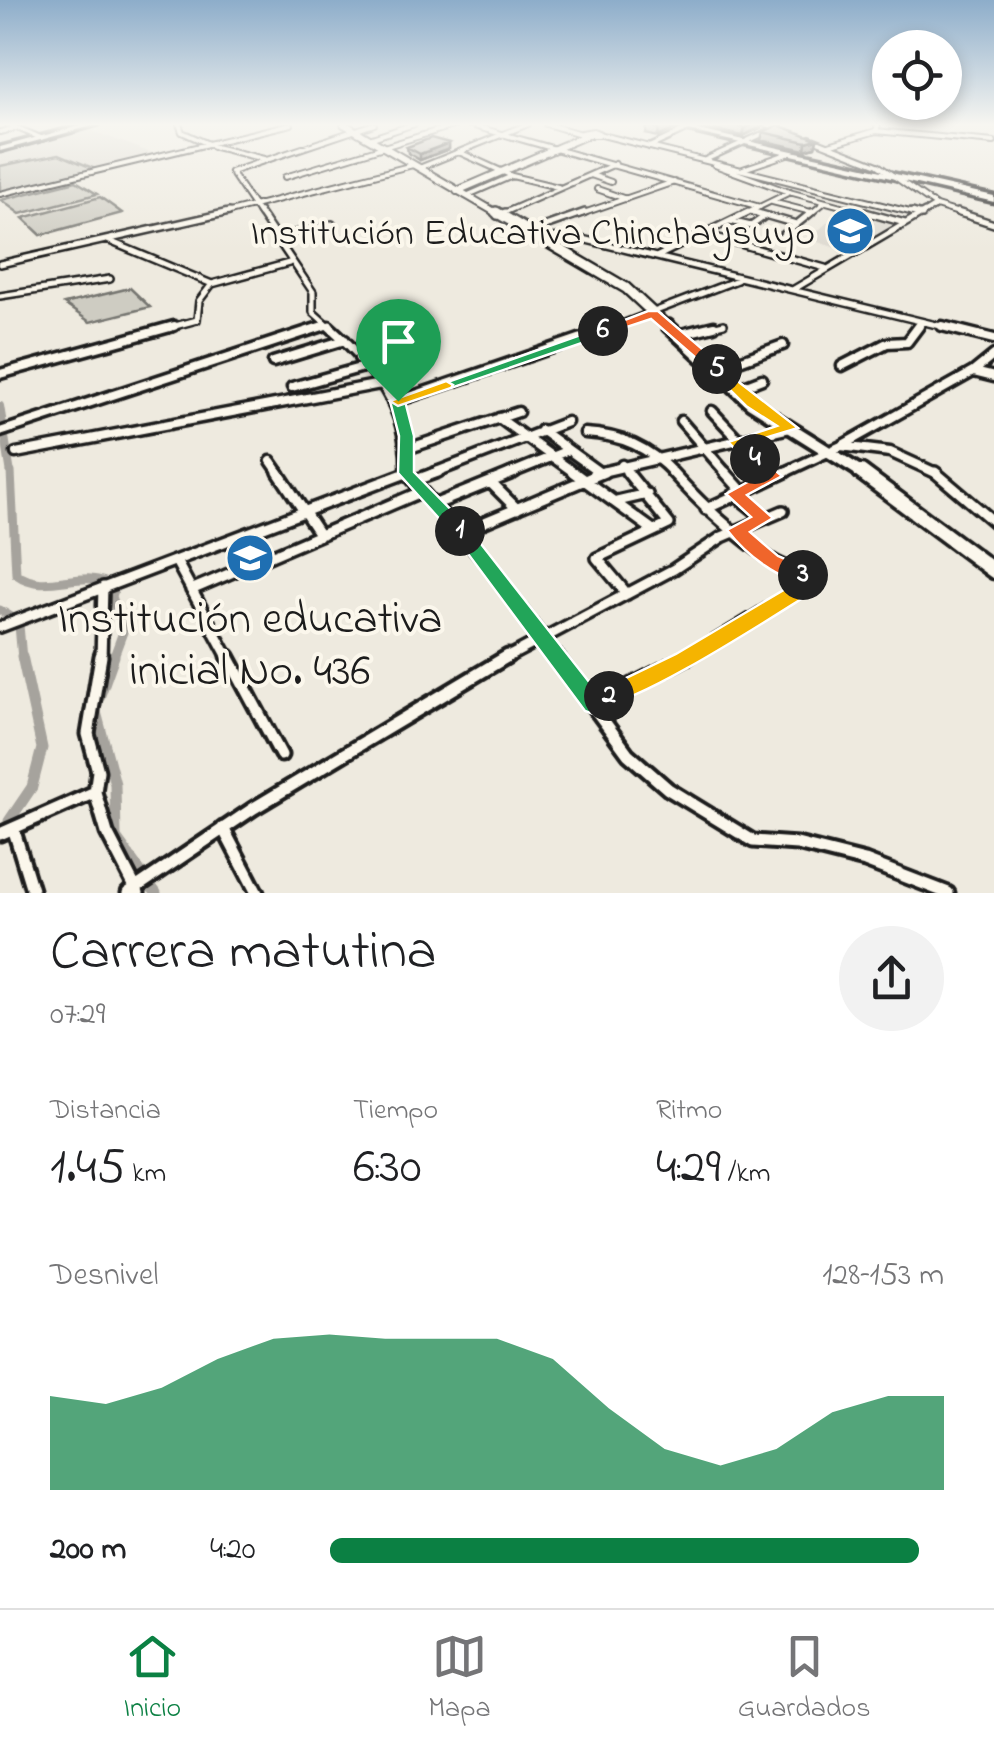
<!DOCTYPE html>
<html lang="es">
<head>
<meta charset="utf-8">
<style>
	body { margin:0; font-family:"Indie Flower",sans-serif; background:#f2f2f2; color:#202124; height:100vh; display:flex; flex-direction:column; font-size:38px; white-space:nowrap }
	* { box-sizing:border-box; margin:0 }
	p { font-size:32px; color:#757577 }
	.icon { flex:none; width:55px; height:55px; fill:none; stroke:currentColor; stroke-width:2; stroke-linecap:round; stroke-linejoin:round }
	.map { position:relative; height:893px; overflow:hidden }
	.sheet { display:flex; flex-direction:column; background:#fff; flex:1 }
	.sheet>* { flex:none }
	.fabs { position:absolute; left:872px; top:30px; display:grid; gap:20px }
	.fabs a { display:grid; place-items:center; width:90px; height:90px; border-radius:50%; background:#fff; box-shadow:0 5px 15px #0003; font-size:50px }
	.pin { position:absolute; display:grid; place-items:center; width:85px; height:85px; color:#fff; margin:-102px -42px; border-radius:50% 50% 50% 0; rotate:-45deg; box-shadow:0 0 10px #0007 }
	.pin .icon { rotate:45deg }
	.km { position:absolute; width:50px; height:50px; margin:-25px; border-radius:50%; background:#222; color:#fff; font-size:28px; line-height:50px; text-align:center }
	.round { display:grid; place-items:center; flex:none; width:105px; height:105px; border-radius:52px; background:#f2f2f2 }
	.overview { display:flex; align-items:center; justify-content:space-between; height:170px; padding:0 50px }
	h1 { font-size:55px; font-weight:600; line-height:75px }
	.stats { display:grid; grid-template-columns:repeat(3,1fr); gap:15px; height:170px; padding:10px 50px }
	.stats div { display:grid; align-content:center }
	.stats b { font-size:50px; font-weight:600 }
	.stats small { font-size:28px; font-weight:400 }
	.stats p { font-size:28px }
	.chart { height:280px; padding:20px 50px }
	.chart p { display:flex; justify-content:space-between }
	.chart svg { width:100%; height:180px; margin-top:10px; fill:#0b8043; opacity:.7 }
	ul { padding:0 50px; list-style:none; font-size:32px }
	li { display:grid; grid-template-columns:160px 120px 1fr; align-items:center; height:75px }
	li i { height:25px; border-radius:12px; background:#0b8043 }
	.tab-bar { display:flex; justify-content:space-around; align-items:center; height:140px; border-top:2px solid #e0e0e0; background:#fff; font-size:28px; color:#757577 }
	.tab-bar a { display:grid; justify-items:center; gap:5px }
	.tab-bar .active { color:#0b8043 }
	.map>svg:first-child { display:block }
	.built { fill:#dedad1 }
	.green { fill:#ceccc2; stroke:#75746f; stroke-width:2.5 }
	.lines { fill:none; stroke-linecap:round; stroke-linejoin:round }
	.canal-far2 { stroke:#a6a39d; stroke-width:8 }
	.canal-far1 { stroke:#a6a39d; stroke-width:9 }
	.canal { stroke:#a6a39d; stroke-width:11 }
	.street-far4-casing { stroke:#1c1c1c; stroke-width:8 }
	.street-far3-casing { stroke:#1c1c1c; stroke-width:10 }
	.street-far2-casing { stroke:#1c1c1c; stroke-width:15 }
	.street-far1-casing { stroke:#1c1c1c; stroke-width:16 }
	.street-casing { stroke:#1c1c1c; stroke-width:19 }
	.secondary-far3-casing { stroke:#1c1c1c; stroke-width:10 }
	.secondary-far2-casing { stroke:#1c1c1c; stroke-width:14 }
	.secondary-far1-casing { stroke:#1c1c1c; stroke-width:18 }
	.secondary-casing { stroke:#1c1c1c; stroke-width:21 }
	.highway-casing { stroke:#1c1c1c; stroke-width:7 }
	.street-far4 { stroke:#fbf7ec; stroke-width:4 }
	.street-far3 { stroke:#fbf7ec; stroke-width:5 }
	.street-far2 { stroke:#fbf7ec; stroke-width:8 }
	.street-far1 { stroke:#fbf7ec; stroke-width:9 }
	.street { stroke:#fbf7ec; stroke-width:11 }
	.secondary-far3 { stroke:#fbf7ec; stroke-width:6 }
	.secondary-far2 { stroke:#fbf7ec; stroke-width:9 }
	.secondary-far1 { stroke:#fbf7ec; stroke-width:10 }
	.secondary { stroke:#fbf7ec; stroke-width:14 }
	.highway { fill:#fbf7ec; fill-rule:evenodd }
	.wall { fill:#9f9d96; stroke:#1c1c1c; stroke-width:2.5 }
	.shaded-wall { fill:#827f7a; stroke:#1c1c1c; stroke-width:2.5 }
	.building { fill:#b9b6af; stroke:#1c1c1c; stroke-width:2.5 }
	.split-1 { fill:#22a559; stroke:#fff; stroke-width:2.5 }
	.split-2 { fill:#22a559; stroke:#fff; stroke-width:2.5 }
	.split-3 { fill:#f5b400; stroke:#fff; stroke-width:2.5 }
	.split-4 { fill:#f0652b; stroke:#fff; stroke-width:2.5 }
	.split-5 { fill:#f5b400; stroke:#fff; stroke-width:2.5 }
	.split-6 { fill:#f0652b; stroke:#fff; stroke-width:2.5 }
	.split-7 { fill:#22a559; stroke:#fff; stroke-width:2.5 }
	.split-8 { fill:#f5b400; stroke:#fff; stroke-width:2.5 }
	.labels { text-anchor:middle; stroke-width:8; stroke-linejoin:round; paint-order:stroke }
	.far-poi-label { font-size:38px; fill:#1c1c1c; stroke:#fbf7ec; text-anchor:end }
	.poi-label { font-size:45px; fill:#1c1c1c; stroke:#fbf7ec }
</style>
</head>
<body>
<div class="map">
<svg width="994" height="893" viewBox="0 0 994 893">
	<rect width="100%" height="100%" fill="#eeeadf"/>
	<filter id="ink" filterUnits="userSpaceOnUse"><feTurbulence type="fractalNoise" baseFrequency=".01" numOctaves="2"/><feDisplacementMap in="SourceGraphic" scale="20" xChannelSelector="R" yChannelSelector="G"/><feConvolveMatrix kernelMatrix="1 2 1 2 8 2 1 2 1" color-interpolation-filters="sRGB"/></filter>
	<g filter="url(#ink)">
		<path class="built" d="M85 128 154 154 95 169 59 154 0 166V150Z
			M842 209 897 223 841 254 836 248 809 239Z"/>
		<path class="green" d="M59 154 95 169 0 192V166Z
			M76 181 97 194 20 214 1 200Z
			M100 197 122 213 41 235 23 218Z
			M130 288 150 307 90 322 64 304Z"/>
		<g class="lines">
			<path class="canal-far2" d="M0 406 11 474"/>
			<path class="canal-far1" d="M11 472 16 574C48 597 83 565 115 587L112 596 123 632 113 659
				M0 610 10 616
				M19 625 22 659"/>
			<path class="canal" d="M99 698 114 656
				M96 712 115 784 116 838 156 893
				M9 821 32 787 42 748 22 656"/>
			<g class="street-far4-casing">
				<path id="street-far4" d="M8 124 41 138
					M179 124 182 132 215 147 264 159
					M467 124 760 207
					M546 124 581 134
					M767 124 782 129
					M876 131 994 142
					M0 132 16 128
					M598 134 922 215
					M372 138 414 124
					M810 138 878 165 936 206 965 215
					M829 145 876 131 878 124
					M649 147 699 124
					M459 152 512 176 558 187
					M705 160 769 131
					M715 165 789 192 875 215
					M419 168 528 124
					M743 169 790 153
					M591 175 611 182
					M285 177 459 124
					M597 189 626 199
					M0 194 291 124
					M466 196 512 176
					M772 202 811 212
					M752 212 763 215
					M218 215 413 165
					M260 215 231 172 374 124
					M499 215 615 164
					M578 215 674 182
					M743 215 790 192
					M809 215 825 202
					M921 215 936 206"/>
			</g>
			<g class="street-far3-casing">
				<path id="street-far3" d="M259 212 313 292V312L332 329
					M754 212 796 224
					M865 212 905 223
					M912 212 922 215
					M957 212 994 224
					M497 216 505 212
					M730 221 751 226 765 216
					M528 232 585 212
					M705 234 825 268
					M782 236 812 212
					M274 238 332 224
					M541 238 574 237 953 329
					M107 240 212 284 199 301 197 320 164 329
					M658 256 748 212
					M0 264 229 212
					M212 284 289 263
					M794 289 925 212
					M0 296 110 279
					M315 329 330 324
					M609 329 737 280
					M703 329 724 324
					M917 329 922 322"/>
			</g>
			<g class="street-far2-casing">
				<path id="street-far2" d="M329 326C376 368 409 408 406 473
					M942 326 994 339
					M677 335 714 326
					M359 358 422 333
					M273 362 345 340
					M842 366 887 343 907 342 919 326
					M717 369 783 345
					M974 372 994 377
					M0 374 174 326
					M292 387 367 366
					M736 389 762 379
					M398 401 617 326
					M712 411 771 474
					M499 418 576 474
					M681 421 727 474
					M541 430 599 472
					M0 432 323 326
					M585 433C621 435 649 447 674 474
					M841 446 973 372 994 355
					M407 449 518 412
					M16 453 386 383
					M271 461 280 474
					M622 465 629 474
					M431 474 567 422
					M509 474 566 451
					M593 474 790 428
					M781 474 841 446 890 452 938 474"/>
			</g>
			<g class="street-far1-casing">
				<path id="street-far1" d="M278 472 319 534
					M573 472 653 530
					M672 472C701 504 733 534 769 558 782 567 801 570 810 583L685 659
					M725 472 742 491
					M768 472 773 476
					M935 472 994 522
					M406 473 486 562 558 659
					M413 481 438 472
					M491 483 517 509
					M734 494 764 518
					M617 501 647 494
					M436 504 515 472
					M706 509 786 472
					M461 532 604 472
					M176 561 229 659
					M191 590 416 494
					M627 594 597 558 669 524 627 472
					M0 627 406 473
					M101 659 103 587
					M504 659 674 569 722 537 783 511"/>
			</g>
			<g class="street-casing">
				<path id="street" d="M101 656 88 734 98 771 95 792 107 833 138 893
					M228 656 281 755
					M556 656 628 754 668 789 753 841 797 844 865 861 948 893
					M593 705 689 656
					M223 828 257 893
					M14 831 33 893
					M0 834 95 792
					M128 893 254 808 508 656"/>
			</g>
			<g class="secondary-far3-casing">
				<path id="secondary-far3" d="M344 124 500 215
					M593 132 598 134H581Z
					M457 191 585 136"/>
			</g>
			<g class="secondary-far2-casing">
				<path id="secondary-far2" d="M496 212 626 288 670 329"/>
			</g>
			<g class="secondary-far1-casing">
				<path id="secondary-far1" d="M668 326 751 403 864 474"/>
			</g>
			<g class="secondary-casing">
				<path id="secondary" d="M861 472 994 571"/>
			</g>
			<g class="highway-casing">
				<path id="highway" d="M87 124H99L0 151V147Z
					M659 124H672L994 196V202Z"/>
			</g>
			<use href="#street-far4" class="street-far4"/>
			<use href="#street-far3" class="street-far3"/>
			<use href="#street-far2" class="street-far2"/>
			<use href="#street-far1" class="street-far1"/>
			<use href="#street" class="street"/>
			<use href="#secondary-far3" class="secondary-far3"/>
			<use href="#secondary-far2" class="secondary-far2"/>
			<use href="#secondary-far1" class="secondary-far1"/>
			<use href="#secondary" class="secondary"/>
			<use href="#highway" class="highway"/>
		</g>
		<path class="wall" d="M652 124H672L671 131 658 137 646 134 647 126Z
			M716 124H763L762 127 743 136 715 130Z
			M763 132 817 139 815 147 805 150 761 140Z
			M449 143V149L420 160 408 153 407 147Z"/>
		<path class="shaded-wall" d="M669 124H672L671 131 658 137 659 129Z
			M754 124H763L762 127 743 136 745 128Z
			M817 139 815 147 805 150 806 142Z
			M449 143V149L420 160V154Z"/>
		<path class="building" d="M652 124H669L659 129 647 126Z
			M726 124H754L745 128Z
			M778 125 817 139 806 142 763 132Z
			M431 138 449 143 420 154 407 147Z"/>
	</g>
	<linearGradient id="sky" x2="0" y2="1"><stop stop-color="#8dadca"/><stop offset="0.5" stop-color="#f7f6f1"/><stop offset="1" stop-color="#f7f6f1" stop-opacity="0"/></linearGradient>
	<rect width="994" height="249" fill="url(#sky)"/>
	<path class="split-1" d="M398 396 405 401 414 436V472L467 526V535H454L398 473 399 436 390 401Z"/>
	<path class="split-2" d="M460 524 467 526 597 692 609 687 617 690V703L593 714 585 711 454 535 451 531Z"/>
	<path class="split-3" d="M803 568 820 583 811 593C780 612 627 712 601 703V690L676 654 797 582 793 575Z"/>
	<path class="split-4" d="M755 454 782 476 747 495 773 518 750 532 778 556 810 570V580C782 586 743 551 727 530L751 517 726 494 762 474 747 459Z"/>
	<path class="split-5" d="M717 365 798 428 748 443 761 455V463H749L728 442 777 426 746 406 712 372Z"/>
	<path class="split-6" d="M648 311H658L722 366V372H712L651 319 603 335 596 331Z"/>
	<path class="split-7" d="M603 327 608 334 451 388 439 385Z"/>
	<path class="split-8" d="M446 381 453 385 451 388 398 406 390 401Z"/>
	<defs>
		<g id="school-disc" transform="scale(2.5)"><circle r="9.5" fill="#1f6fb2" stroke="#fbf7ec"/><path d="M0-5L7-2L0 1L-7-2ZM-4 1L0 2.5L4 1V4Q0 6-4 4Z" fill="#fff"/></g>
	</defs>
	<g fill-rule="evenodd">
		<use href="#school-disc" x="850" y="231"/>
		<use href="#school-disc" x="250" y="558"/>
	</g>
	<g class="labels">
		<g class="far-poi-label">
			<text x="815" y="244">Institución Educativa Chinchaysuyo</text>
		</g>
		<g class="poi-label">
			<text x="250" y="632">Institución educativa<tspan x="250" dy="52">inicial No. 436</tspan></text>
		</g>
	</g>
</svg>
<div class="fabs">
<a><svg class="icon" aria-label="locate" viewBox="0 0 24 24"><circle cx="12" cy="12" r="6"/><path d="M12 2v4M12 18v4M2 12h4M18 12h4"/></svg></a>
</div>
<div class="pin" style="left:398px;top:401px;background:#1e9e55"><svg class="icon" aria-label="arrive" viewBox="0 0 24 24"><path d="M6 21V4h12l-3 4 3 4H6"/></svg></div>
<b class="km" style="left:460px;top:531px">1</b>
<b class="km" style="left:609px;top:696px">2</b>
<b class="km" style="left:803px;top:575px">3</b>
<b class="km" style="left:755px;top:459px">4</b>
<b class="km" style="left:717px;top:369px">5</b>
<b class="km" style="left:603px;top:331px">6</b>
</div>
<section class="sheet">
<div class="overview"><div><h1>Carrera matutina</h1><p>07:29</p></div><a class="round"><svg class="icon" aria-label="share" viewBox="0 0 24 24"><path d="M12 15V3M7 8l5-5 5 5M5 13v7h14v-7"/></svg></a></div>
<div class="stats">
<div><p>Distancia</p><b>1.45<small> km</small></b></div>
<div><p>Tiempo</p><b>6:30</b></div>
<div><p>Ritmo</p><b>4:29<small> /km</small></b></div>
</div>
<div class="chart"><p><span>Desnivel</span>128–153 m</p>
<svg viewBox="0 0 160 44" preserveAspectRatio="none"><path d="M0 44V21L10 23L20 19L30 12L40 7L50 6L60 7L70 7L80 7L90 12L100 24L110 34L120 38L130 34L140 25L150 21L160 21V44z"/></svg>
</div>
<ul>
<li><b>200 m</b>4:20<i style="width:96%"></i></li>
</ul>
</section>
<nav class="tab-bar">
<a class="active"><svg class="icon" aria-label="home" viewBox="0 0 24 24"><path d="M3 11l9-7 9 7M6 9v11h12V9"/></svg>Inicio</a>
<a><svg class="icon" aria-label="map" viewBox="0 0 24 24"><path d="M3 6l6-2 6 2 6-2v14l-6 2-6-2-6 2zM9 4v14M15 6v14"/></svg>Mapa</a>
<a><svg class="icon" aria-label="saved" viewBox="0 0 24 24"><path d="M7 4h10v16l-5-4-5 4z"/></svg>Guardados</a>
</nav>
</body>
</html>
